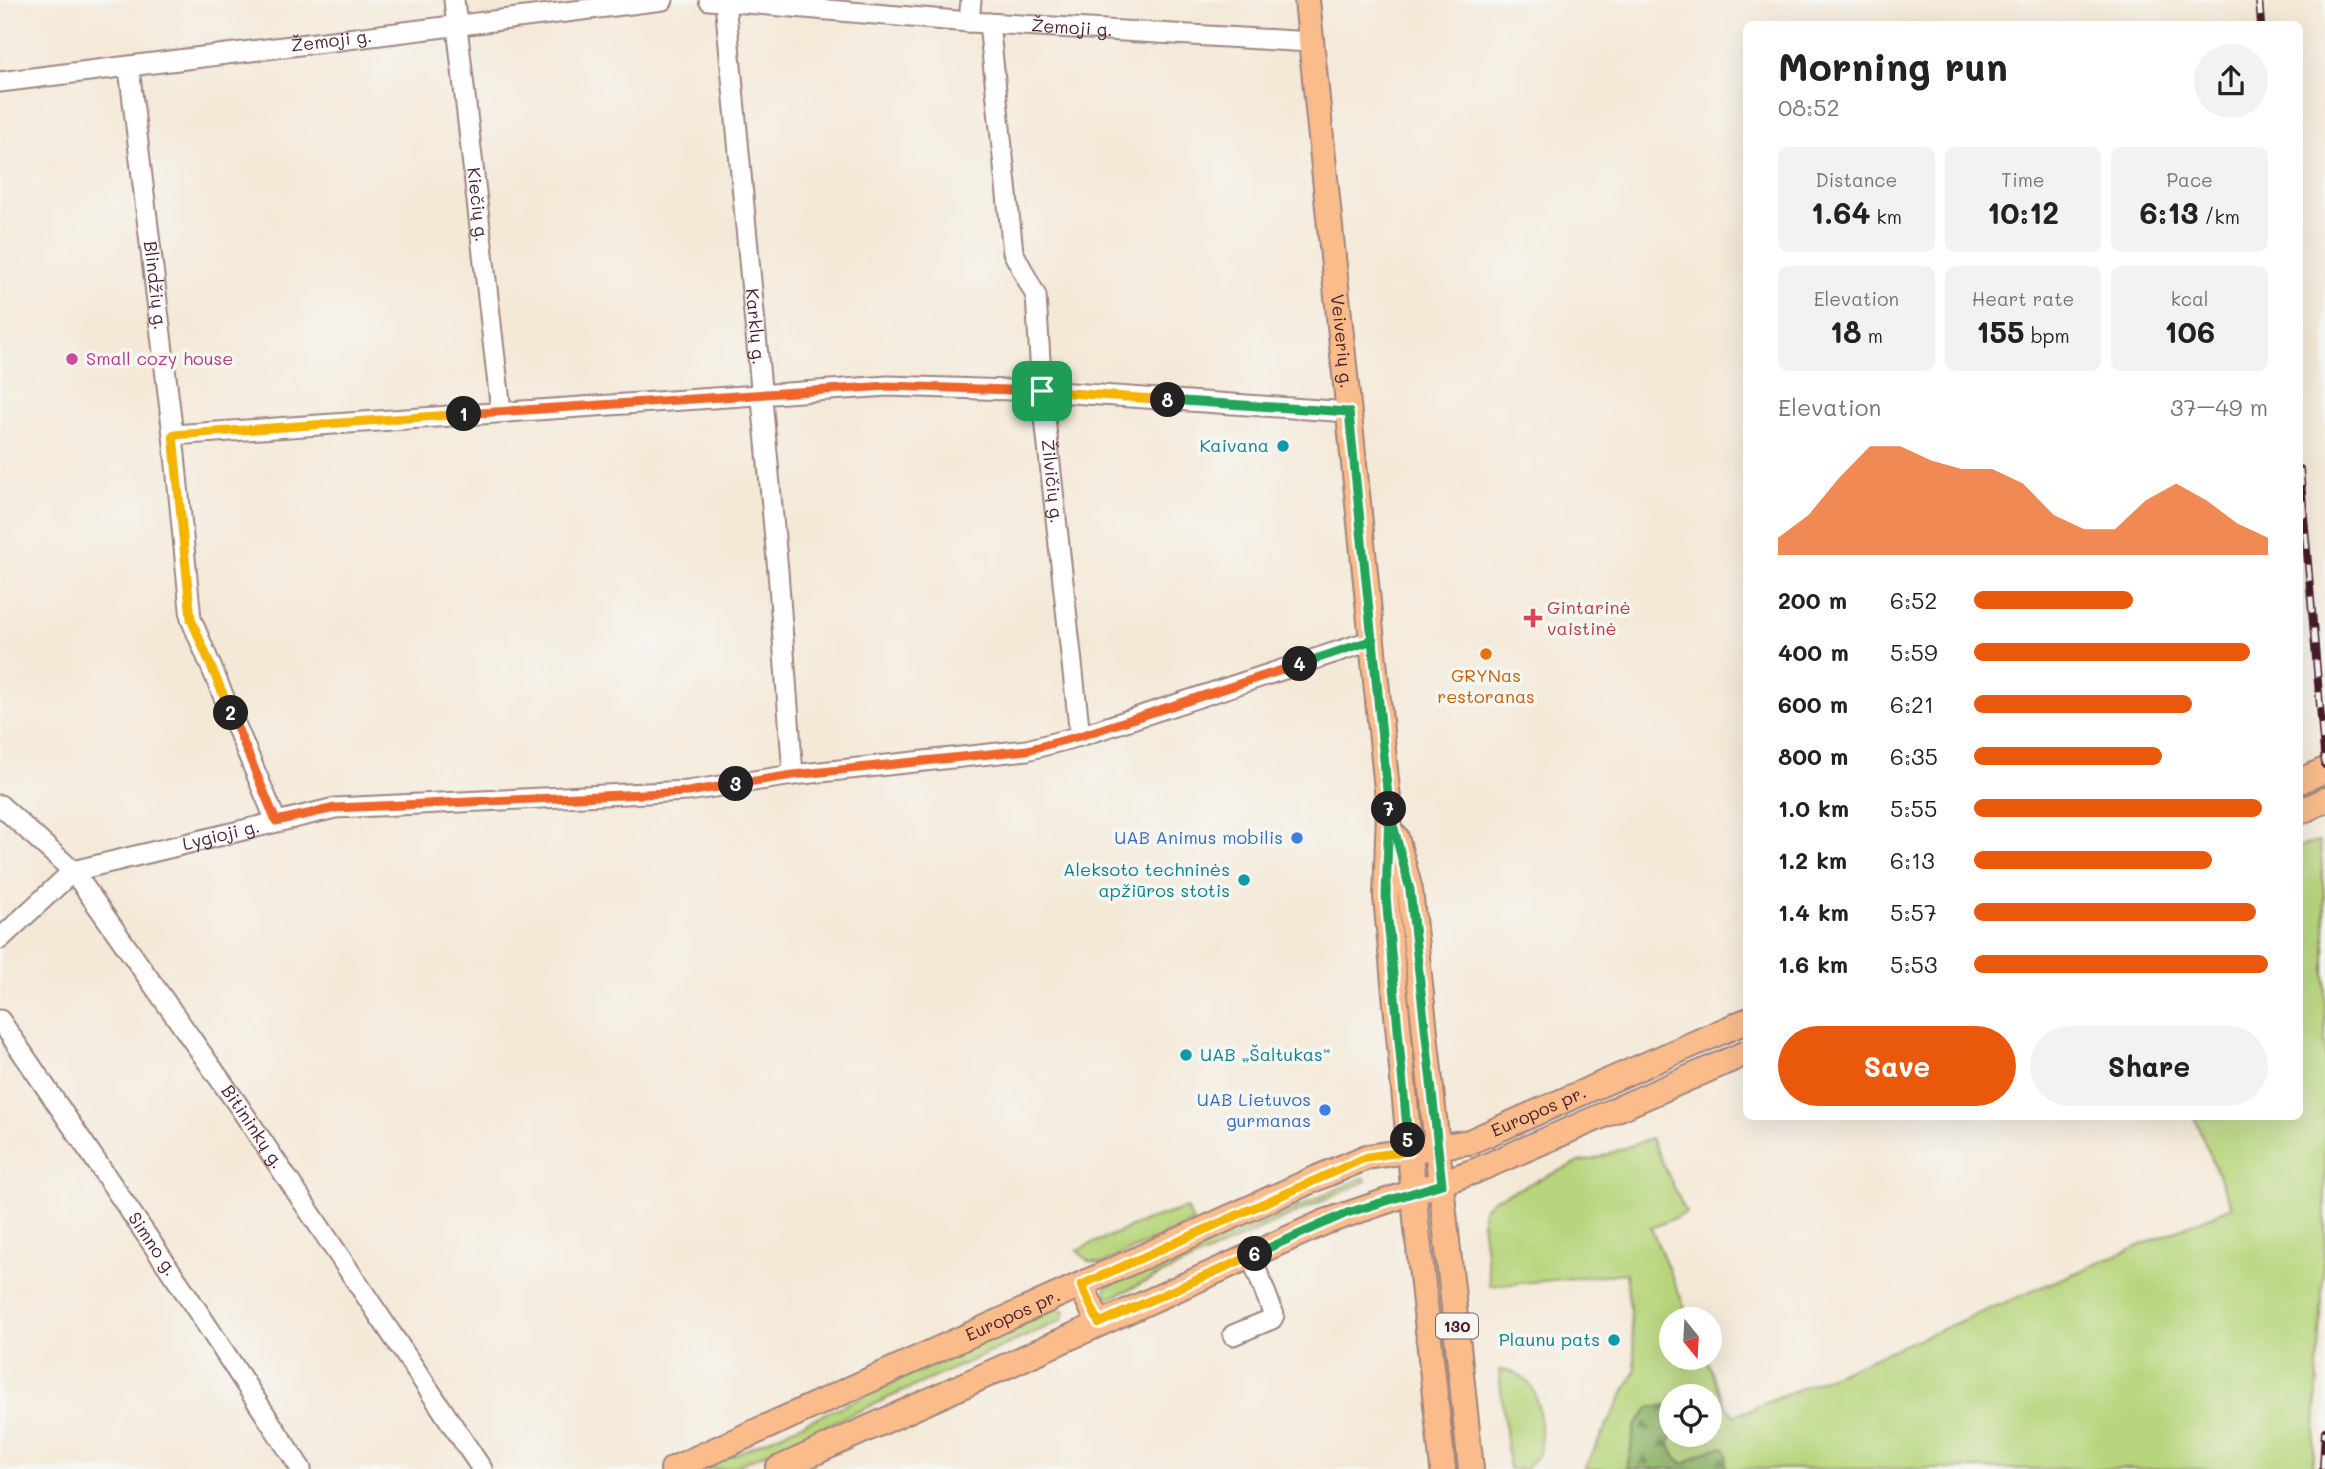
<!DOCTYPE html>
<html lang="en">
<head>
<meta charset="utf-8">
<style>
	body { margin:0; font-family:Mali,sans-serif; background:#f2f2f2; color:#222; height:100vh; display:flex; flex-direction:column; font-size:26px; white-space:nowrap }
	* { box-sizing:border-box; margin:0 }
	p { font-size:23px; color:#767676 }
	.icon { flex:none; width:38px; height:38px; fill:none; stroke:currentColor; stroke-width:2; stroke-linecap:round; stroke-linejoin:round }
	.map { position:relative; flex:1; overflow:hidden }
	.panel { position:absolute; left:1743px; top:21px; width:560px; height:1099px; display:flex; flex-direction:column; background:#fff; border-radius:10px; box-shadow:0 7px 28px #0002 }
	.panel>* { flex:none }
	.needle { width:46px; rotate:162deg }
	.fabs { position:absolute; left:1659px; top:1307px; display:grid; gap:14px }
	.fabs a { display:grid; place-items:center; width:63px; height:63px; border-radius:50%; background:#fff; box-shadow:0 7px 28px #0002; font-size:35px }
	.pin { position:absolute; display:grid; place-items:center; width:60px; height:60px; color:#fff; margin:-30px; border-radius:14px; box-shadow:0 4px 10px #0006 }
	.km { position:absolute; width:35px; height:35px; margin:-18px; border-radius:50%; background:#222; color:#fff; font-size:19px; line-height:35px; text-align:center }
	.round { display:grid; place-items:center; flex:none; width:74px; height:74px; border-radius:37px; background:#f2f2f2 }
	.summary { display:flex; align-items:center; justify-content:space-between; height:119px; padding:0 35px }
	h1 { font-size:38px; font-weight:800; line-height:52px }
	.stats { display:grid; grid-template-columns:repeat(3,1fr); gap:10px; height:119px; padding:7px 35px }
	.stats div { display:grid; align-content:center; border-radius:10px; background:#f2f2f2; text-align:center }
	.stats b { font-size:30px; font-weight:800 }
	.stats small { font-size:19px; font-weight:400 }
	.stats p { font-size:19px }
	.chart { height:196px; padding:14px 35px }
	.chart p { display:flex; justify-content:space-between }
	.chart svg { width:100%; height:126px; margin-top:7px; fill:#ea580c; opacity:.7 }
	.primary-button { display:flex; gap:14px; margin-top:auto; padding:14px 35px }
	.primary-button a { flex:1; height:80px; border-radius:42px; background:#ea580c; color:#fff; font-size:28px; font-weight:800; line-height:80px; text-align:center }
	.primary-button a+a { background:#f2f2f2; color:#222 }
	ul { padding:0 35px; list-style:none; font-size:23px }
	li { display:grid; grid-template-columns:112px 84px 1fr; align-items:center; height:52px }
	li i { height:18px; border-radius:9px; background:#ea580c }
	.map>svg:first-child { display:block }
	.green { fill:#b7d57c; stroke:#807a54; stroke-width:2 }
	.forest { fill:url(#forest-firs); stroke:#6e6a4c; stroke-width:2 }
	.lines { fill:none; stroke-linecap:round; stroke-linejoin:round }
	.minor-casing { stroke:#9f8481; stroke-width:23 }
	.major-casing { stroke:#9f8481; stroke-width:28 }
	.minor { stroke:#fff; stroke-width:19 }
	.major { stroke:#f9bc8a; stroke-width:24 }
	.rail-casing { stroke:#4a1f2b; stroke-width:8 }
	.rail { stroke:#f6f6f2; stroke-width:5; stroke-dasharray:16; stroke-linecap:butt }
	.split-1-casing { stroke:#fff; stroke-width:14 }
	.split-2-casing { stroke:#fff; stroke-width:14 }
	.split-3-casing { stroke:#fff; stroke-width:14 }
	.split-4-casing { stroke:#fff; stroke-width:14 }
	.split-5-casing { stroke:#fff; stroke-width:14 }
	.split-6-casing { stroke:#fff; stroke-width:14 }
	.split-7-casing { stroke:#fff; stroke-width:14 }
	.split-8-casing { stroke:#fff; stroke-width:14 }
	.split-9-casing { stroke:#fff; stroke-width:14 }
	.split-1 { stroke:#f0652b; stroke-width:9 }
	.split-2 { stroke:#f5b400; stroke-width:9 }
	.split-3 { stroke:#f0652b; stroke-width:9 }
	.split-4 { stroke:#f0652b; stroke-width:9 }
	.split-5 { stroke:#22a559; stroke-width:9 }
	.split-6 { stroke:#f5b400; stroke-width:9 }
	.split-7 { stroke:#22a559; stroke-width:9 }
	.split-8 { stroke:#22a559; stroke-width:9 }
	.split-9 { stroke:#f5b400; stroke-width:9 }
	.hotel-dot { fill:#d1479c; stroke:#f6f6f2; stroke-width:2.5 }
	.culture-dot { fill:#0f9aa8; stroke:#f6f6f2; stroke-width:2.5 }
	.health-dot { fill:#e0444e; stroke:#f6f6f2; stroke-width:2.5 }
	.food-dot { fill:#e8710a; stroke:#f6f6f2; stroke-width:2.5 }
	.shop-dot { fill:#3f7fe0; stroke:#f6f6f2; stroke-width:2.5 }
	.labels { text-anchor:middle; stroke-width:7; stroke-linejoin:round; paint-order:stroke }
	.shield { fill:#f6f6f2; stroke:#7e6067; stroke-width:2 }
	.shield-label { font-size:16px; font-weight:bold; fill:#4a1f2b }
	.street-label { font-size:18px; fill:#4a1f2b; stroke:#f6f6f2 }
	.hotel-label { font-size:18px; fill:#b23c85; stroke:#f6f6f2; text-anchor:start }
	.culture-label { font-size:18px; fill:#0d838f; stroke:#f6f6f2; text-anchor:end }
	.health-label { font-size:18px; fill:#be3a42; stroke:#f6f6f2; text-anchor:start }
	.food-label { font-size:18px; fill:#c56008; stroke:#f6f6f2 }
	.shop-label { font-size:18px; fill:#366cbe; stroke:#f6f6f2; text-anchor:end }
</style>
</head>
<body>
<div class="map">
<svg width="2325" height="1469" viewBox="0 0 2325 1469">
	<defs>
		<pattern id="forest-firs" width="22" height="20" patternUnits="userSpaceOnUse" patternTransform="scale(1.75)"><rect width="22" height="20" fill="#91b66c"/><path d="M5 1l3.5 6h-7zM16 11l3.5 6h-7z" fill="#789359"/></pattern>
	</defs>
	<rect width="100%" height="100%" fill="#f6f6f2"/>
	<filter id="ink" filterUnits="userSpaceOnUse"><feTurbulence type="fractalNoise" baseFrequency=".0143" numOctaves="2"/><feDisplacementMap in="SourceGraphic" scale="14" xChannelSelector="R" yChannelSelector="G"/><feConvolveMatrix kernelMatrix="1 2 1 2 8 2 1 2 1" color-interpolation-filters="sRGB"/></filter>
	<filter id="wash" filterUnits="userSpaceOnUse"><feTurbulence type="fractalNoise" baseFrequency=".00686" numOctaves="4" result="noise"/><feDisplacementMap in="SourceGraphic" scale="28" xChannelSelector="R" yChannelSelector="G"/><feGaussianBlur stdDeviation="1.57" result="paint"/><feColorMatrix in="noise" values="0 0 0 0 0 0 0 0 0 0 0 0 0 0 0 0 0 1.4 0 .05"/><feComposite in="paint" operator="in"/></filter>
	<g filter="url(#wash)">
		<rect width="100%" height="100%" fill="#f4e9d7"/>
		<path class="green" d="M2320 842 2325 910V1237L2313 1469H1725L1727 1455 1709 1450 1685 1463C1675 1460 1672 1451 1669 1443L1672 1435H1710V1396H1671V1407L1666 1405 1635 1427 1627 1469H1584L1636 1370 1626 1273 1490 1286 1482 1221 1483 1209 1493 1200 1579 1162 1595 1159 1651 1138 1686 1213 1651 1228 1690 1319 1671 1320V1358H1706L1726 1407 1735 1416 2232 1207 2194 1117 2300 1116V846Z
			M1364 1177 1366 1181 1110 1298 1105 1294 1106 1286 1249 1229Z
			M1186 1208 1193 1222 1102 1264 1088 1261 1077 1250 1145 1221Z
			M1436 1232 1461 1469H1454L1427 1233Z
			M1058 1308 1065 1311 1062 1320 730 1469H703Z
			M1499 1370C1507 1370 1513 1372 1520 1376 1544 1390 1539 1424 1541 1448L1537 1456 1525 1469H1509Z"/>
		<path class="forest" d="M1667 1405 1671 1407 1672 1435 1669 1443C1672 1451 1675 1460 1685 1463L1709 1450 1724 1447 1727 1455 1725 1469H1627L1635 1427 1649 1408Z"/>
	</g>
	<g filter="url(#ink)">
		<g class="lines">
			<g class="minor-casing">
				<g id="minor">
					<path id="s1" d="M454 0 501 411"/>
					<path id="s2" d="M709 0 969 22 1311 42"/>
					<path id="s3" d="M725 2 778 571 793 775"/>
					<path d="M969 22 971 0"/>
					<path id="s4" d="M989 23 1013 252 1036 296 1042 391 1080 736"/>
					<path id="s5" d="M129 68 173 435 191 619 276 821"/>
					<path id="s6" d="M0 82 663 0"/>
					<path d="M173 435 888 386 1042 391 1349 412"/>
					<path id="s7" d="M0 805 73 871 238 1105 482 1469"/>
					<path id="s8" d="M0 939 73 871 335 808 688 791 793 775 1027 750 1080 736 1373 640"/>
					<path id="s9" d="M0 1020 185 1292 301 1469"/>
					<path d="M1233 1335 1272 1319 1274 1315 1251 1256"/>
				</g>
			</g>
			<g class="major-casing">
				<g id="major">
					<path id="s10" d="M1307 0 1389 809 1386 897 1417 1229 1443 1469"/>
					<path d="M2300 781 2325 770"/>
					<path d="M2300 812 2325 800"/>
					<path d="M1396 837 1410 890 1471 1469"/>
					<path d="M1081 1285 1099 1323"/>
					<path id="s11" d="M673 1469 1317 1178 1367 1157 1469 1142 1746 1021"/>
					<path d="M778 1469 1325 1222 1475 1171 1746 1053"/>
				</g>
			</g>
			<use href="#minor" class="minor"/>
			<use href="#major" class="major"/>
			<g class="rail-casing">
				<path id="rail" d="M2259 0 2261 24
					M2300 469 2325 765
					M2323 1469 2325 1431"/>
			</g>
			<use href="#rail" class="rail"/>
		</g>
	</g>
	<g class="lines" filter="url(#ink)">
		<g class="split-1-casing">
			<path id="split-1" d="M464 414 888 386 1042 391"/>
		</g>
		<g class="split-2-casing">
			<path id="split-2" d="M231 713 191 619 173 435 464 414"/>
		</g>
		<g class="split-3-casing">
			<path id="split-3" d="M231 713 276 821 335 808 688 792 736 784"/>
		</g>
		<g class="split-4-casing">
			<path id="split-4" d="M736 784 793 775 1027 750 1080 736 1300 664"/>
		</g>
		<g class="split-5-casing">
			<path id="split-5" d="M1300 664 1373 640 1389 809 1386 897 1408 1140"/>
		</g>
		<g class="split-6-casing">
			<path id="split-6" d="M1255 1254 1099 1323 1081 1285 1367 1157 1409 1151 1408 1140"/>
		</g>
		<g class="split-7-casing">
			<path id="split-7" d="M1255 1254 1347 1213 1442 1184 1410 890 1389 809"/>
		</g>
		<g class="split-8-casing">
			<path id="split-8" d="M1168 400 1349 412 1389 809"/>
		</g>
		<g class="split-9-casing">
			<path id="split-9" d="M1042 391 1168 400"/>
		</g>
		<use href="#split-1" class="split-1"/>
		<use href="#split-2" class="split-2"/>
		<use href="#split-3" class="split-3"/>
		<use href="#split-4" class="split-4"/>
		<use href="#split-5" class="split-5"/>
		<use href="#split-6" class="split-6"/>
		<use href="#split-7" class="split-7"/>
		<use href="#split-8" class="split-8"/>
		<use href="#split-9" class="split-9"/>
	</g>
	<circle class="hotel-dot" cx="72" cy="359" r="7"/>
	<g class="culture-dot">
		<circle cx="1283" cy="446" r="7"/>
		<circle cx="1244" cy="880" r="7"/>
		<circle cx="1186" cy="1055" r="7"/>
		<circle cx="1614" cy="1340" r="7"/>
	</g>
	<path class="health-dot" d="M1529.5 607.5h7v7h7v7h-7v7h-7v-7h-7v-7h7z"/>
	<circle class="food-dot" cx="1486" cy="654" r="7"/>
	<g class="shop-dot">
		<circle cx="1297" cy="838" r="7"/>
		<circle cx="1325" cy="1110" r="7"/>
	</g>
	<g class="labels">
		<rect class="shield" x="1436" y="1313.5" width="42" height="25" rx="5"/>
		<g class="shield-label">
			<text x="1457" y="1332">130</text>
		</g>
		<g class="street-label">
			<text dy="6" stroke="none"><textPath href="#s2" startOffset="364">Žemoji g.</textPath></text>
			<text dy="6" stroke="none"><textPath href="#s6" startOffset="334">Žemoji g.</textPath></text>
			<text dy="6" stroke="none"><textPath href="#s1" startOffset="206">Kiečių g.</textPath></text>
			<text dy="6" stroke="none"><textPath href="#s5" startOffset="219">Blindžių g.</textPath></text>
			<text dy="6" stroke="none"><textPath href="#s3" startOffset="326">Karklų g.</textPath></text>
			<text dy="6" stroke="none"><textPath href="#s10" startOffset="343">Veiverių g.</textPath></text>
			<text dy="6" stroke="none"><textPath href="#s4" startOffset="466">Žilvičių g.</textPath></text>
			<text dy="6" stroke="none"><textPath href="#s8" startOffset="252">Lygioji g.</textPath></text>
			<text dy="6" stroke="none"><textPath href="#s11" startOffset="940">Europos pr.</textPath></text>
			<text dy="6" stroke="none"><textPath href="#s7" startOffset="411">Bitininkų g.</textPath></text>
			<text dy="6" stroke="none"><textPath href="#s9" startOffset="271">Simno g.</textPath></text>
			<text dy="6" stroke="none"><textPath href="#s11" startOffset="373">Europos pr.</textPath></text>
		</g>
		<g class="hotel-label">
			<text x="86" y="365">Small cozy house</text>
		</g>
		<g class="culture-label">
			<text x="1269" y="452">Kaivana</text>
			<text x="1230" y="876">Aleksoto techninės<tspan x="1230" dy="21">apžiūros stotis</tspan></text>
			<text x="1200" y="1061" text-anchor="start">UAB „Šaltukas“</text>
			<text x="1600" y="1346">Plaunu pats</text>
		</g>
		<g class="health-label">
			<text x="1547" y="614">Gintarinė<tspan x="1547" dy="21">vaistinė</tspan></text>
		</g>
		<g class="food-label">
			<text x="1486" y="682">GRYNas<tspan x="1486" dy="21">restoranas</tspan></text>
		</g>
		<g class="shop-label">
			<text x="1283" y="844">UAB Animus mobilis</text>
			<text x="1311" y="1106">UAB Lietuvos<tspan x="1311" dy="21">gurmanas</tspan></text>
		</g>
	</g>
</svg>
<div class="fabs">
<a><svg class="needle" viewBox="-14 -14 28 28"><path d="M0-13l5 13h-10z" fill="#e53935"/><path d="M0 13l5-13h-10z" fill="#767676"/></svg></a>
<a><svg class="icon" aria-label="locate" viewBox="0 0 24 24"><circle cx="12" cy="12" r="6"/><path d="M12 2v4M12 18v4M2 12h4M18 12h4"/></svg></a>
</div>
<div class="pin" style="left:1042px;top:391px;background:#1e9e55"><svg class="icon" aria-label="arrive" viewBox="0 0 24 24"><path d="M6 21V4h12l-3 4 3 4H6"/></svg></div>
<b class="km" style="left:464px;top:414px">1</b>
<b class="km" style="left:231px;top:713px">2</b>
<b class="km" style="left:736px;top:784px">3</b>
<b class="km" style="left:1300px;top:664px">4</b>
<b class="km" style="left:1408px;top:1140px">5</b>
<b class="km" style="left:1255px;top:1254px">6</b>
<b class="km" style="left:1389px;top:809px">7</b>
<b class="km" style="left:1168px;top:400px">8</b>
<section class="panel">
<div class="summary"><div><h1>Morning run</h1><p>08:52</p></div><a class="round"><svg class="icon" aria-label="share" viewBox="0 0 24 24"><path d="M12 15V3M7 8l5-5 5 5M5 13v7h14v-7"/></svg></a></div>
<div class="stats">
<div><p>Distance</p><b>1.64<small> km</small></b></div>
<div><p>Time</p><b>10:12</b></div>
<div><p>Pace</p><b>6:13<small> /km</small></b></div>
</div>
<div class="stats">
<div><p>Elevation</p><b>18<small> m</small></b></div>
<div><p>Heart rate</p><b>155<small> bpm</small></b></div>
<div><p>kcal</p><b>106</b></div>
</div>
<div class="chart"><p><span>Elevation</span>37–49 m</p>
<svg viewBox="0 0 160 44" preserveAspectRatio="none"><path d="M0 44V38L10 30L20 17L30 6L40 6L50 11L60 14L70 14L80 19L90 30L100 35L110 35L120 25L130 19L140 25L150 33L160 38V44z"/></svg>
</div>
<ul>
<li><b>200 m</b>6:52<i style="width:54%"></i></li>
<li><b>400 m</b>5:59<i style="width:94%"></i></li>
<li><b>600 m</b>6:21<i style="width:74%"></i></li>
<li><b>800 m</b>6:35<i style="width:64%"></i></li>
<li><b>1.0 km</b>5:55<i style="width:98%"></i></li>
<li><b>1.2 km</b>6:13<i style="width:81%"></i></li>
<li><b>1.4 km</b>5:57<i style="width:96%"></i></li>
<li><b>1.6 km</b>5:53<i style="width:100%"></i></li>
</ul>
<div class="primary-button"><a>Save</a><a>Share</a></div>
</section>
</div>
</body>
</html>
